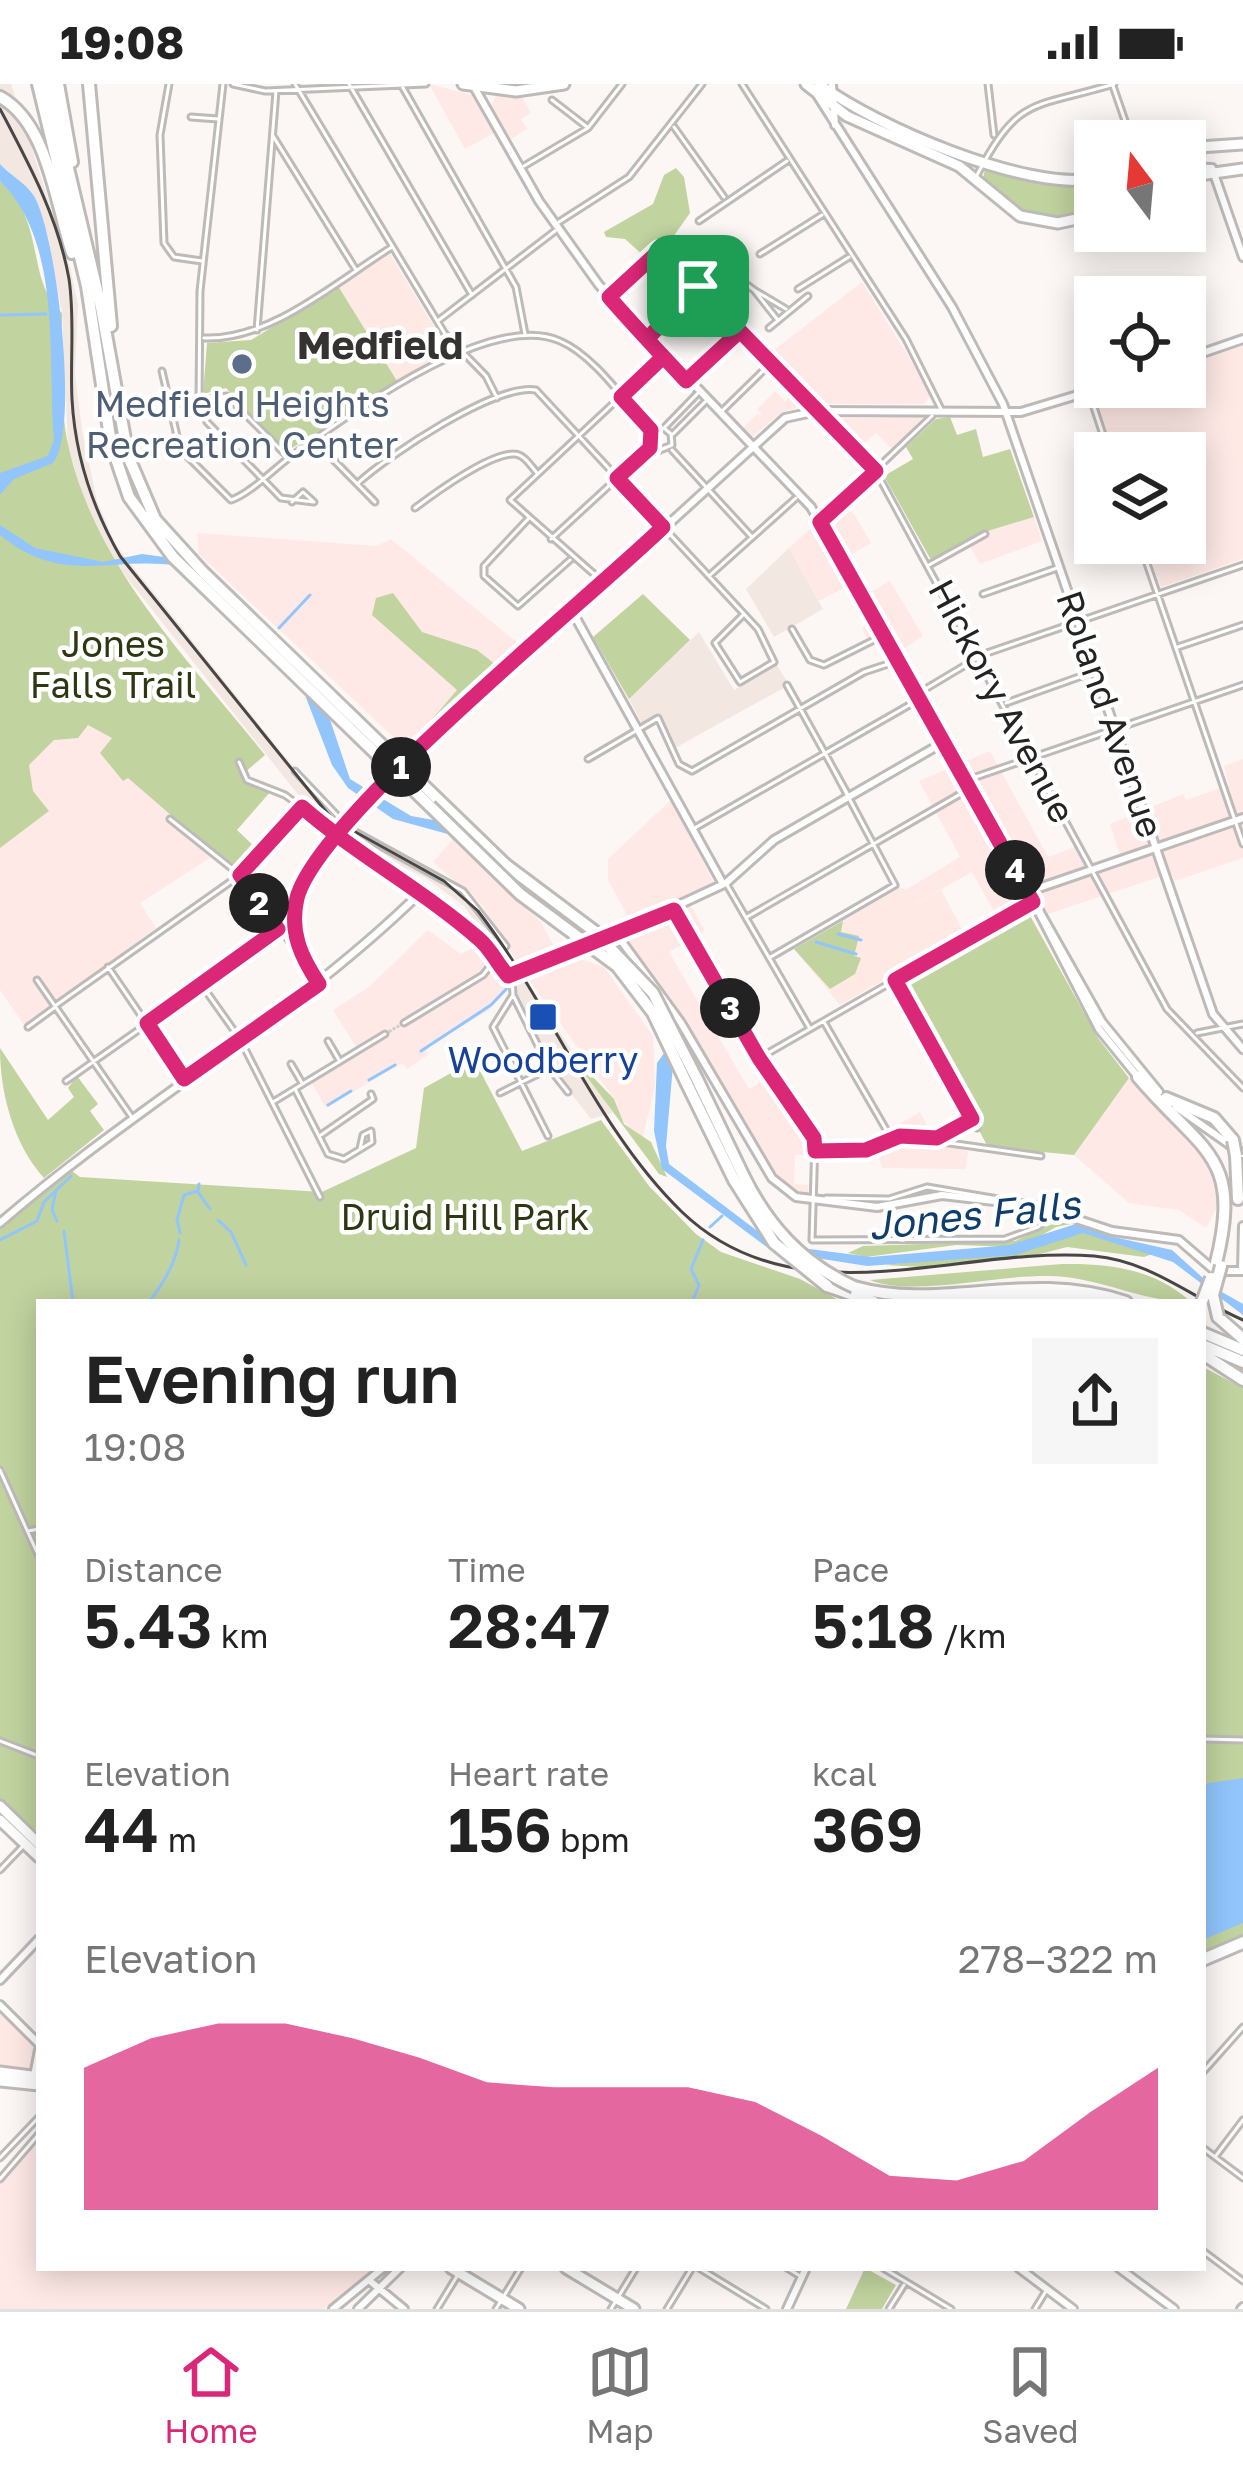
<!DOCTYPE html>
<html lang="en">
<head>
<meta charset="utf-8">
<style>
	body { margin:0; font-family:"Golos Text",sans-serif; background:#f6f6f6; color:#222; height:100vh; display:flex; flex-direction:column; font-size:45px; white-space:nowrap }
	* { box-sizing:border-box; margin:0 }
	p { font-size:39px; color:#767676 }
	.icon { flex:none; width:66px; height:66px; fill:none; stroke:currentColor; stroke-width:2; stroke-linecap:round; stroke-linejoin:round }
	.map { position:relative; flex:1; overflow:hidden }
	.details { position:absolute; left:36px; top:1215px; width:1170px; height:972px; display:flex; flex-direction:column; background:#fff; border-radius:0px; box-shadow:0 6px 30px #0003 }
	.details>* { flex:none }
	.needle { width:78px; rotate:344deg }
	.tools { position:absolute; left:1074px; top:36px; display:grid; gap:24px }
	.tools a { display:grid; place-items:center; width:132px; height:132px; border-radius:0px; background:#fff; box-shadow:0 6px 30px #0003; font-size:60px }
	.pin { position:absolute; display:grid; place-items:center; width:102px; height:102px; color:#fff; margin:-51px; border-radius:24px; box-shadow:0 6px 18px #0006 }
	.km { position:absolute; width:60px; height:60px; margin:-30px; border-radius:50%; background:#222; color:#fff; font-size:33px; line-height:60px; text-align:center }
	.round { display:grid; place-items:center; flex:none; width:126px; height:126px; border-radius:0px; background:#f6f6f6 }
	.overview { display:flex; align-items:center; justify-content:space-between; height:204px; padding:0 48px }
	h1 { font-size:66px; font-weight:600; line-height:90px }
	.figures { display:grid; grid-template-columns:repeat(3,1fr); gap:18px; height:204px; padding:12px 48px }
	.figures div { display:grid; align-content:center }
	.figures b { font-size:60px; font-weight:600 }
	.figures small { font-size:33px; font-weight:400 }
	.figures p { font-size:33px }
	.chart { height:336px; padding:24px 48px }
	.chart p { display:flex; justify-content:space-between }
	.chart svg { width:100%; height:216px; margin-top:12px; fill:#db2777; opacity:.7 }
	.status { display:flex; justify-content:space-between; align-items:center; height:84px; padding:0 60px; background:#fff; direction:ltr }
	.status svg { height:33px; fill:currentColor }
	.tabs { display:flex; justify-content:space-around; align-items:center; height:168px; border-top:3px solid #e0e0e0; background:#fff; font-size:33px; color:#767676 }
	.tabs a { display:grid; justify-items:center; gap:6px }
	.tabs .on { color:#db2777 }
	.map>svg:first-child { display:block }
	.commercial { fill:#fee9e6 }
	.built { fill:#f3e7e1 }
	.education { fill:#fee9e5 }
	.green { fill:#c1d39f }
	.water { fill:#91c5fc }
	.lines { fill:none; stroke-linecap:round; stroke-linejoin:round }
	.stream { stroke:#91c5fc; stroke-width:3 }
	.street-tunnel { stroke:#d1cdcb; stroke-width:3; stroke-dasharray:3 1.5; stroke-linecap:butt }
	.street-casing { stroke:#bebab8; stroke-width:9 }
	.secondary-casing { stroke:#bebab8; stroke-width:12 }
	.primary-casing { stroke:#bebab8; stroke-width:15 }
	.highway-casing { stroke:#bebab8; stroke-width:16 }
	.street { stroke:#fff; stroke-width:3 }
	.secondary { stroke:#fff; stroke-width:6 }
	.primary { stroke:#fff; stroke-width:9 }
	.highway { stroke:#fff; stroke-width:10 }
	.tram { stroke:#494746; stroke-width:3 }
	.secondary-bridge-casing { stroke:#bebab8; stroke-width:12; stroke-linecap:butt }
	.highway-bridge-casing { stroke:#bebab8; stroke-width:16; stroke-linecap:butt }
	.secondary-bridge { stroke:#fff; stroke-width:6 }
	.highway-bridge { stroke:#fff; stroke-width:10 }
	.route-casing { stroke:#fff; stroke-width:24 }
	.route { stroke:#db2777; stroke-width:15 }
	.service-dot { fill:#5c6f8a; stroke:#fff; stroke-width:4.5 }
	.transit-dot { fill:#1a4fb4; stroke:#fff; stroke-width:4.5 }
	.labels { text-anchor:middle; stroke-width:9; stroke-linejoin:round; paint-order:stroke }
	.service-label { font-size:36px; fill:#4e5e75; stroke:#fff }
	.park-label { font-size:36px; fill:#2d3813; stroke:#fff }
	.street-label { font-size:36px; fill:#252322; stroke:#fff }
	.transit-label { font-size:36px; fill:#164399; stroke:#fff }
	.neighbourhood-label { font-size:39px; font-weight:bold; fill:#363231; stroke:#fff }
	.water-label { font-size:39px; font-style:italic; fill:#0e3e69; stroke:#fff }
</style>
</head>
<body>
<div class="status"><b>19:08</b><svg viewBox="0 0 49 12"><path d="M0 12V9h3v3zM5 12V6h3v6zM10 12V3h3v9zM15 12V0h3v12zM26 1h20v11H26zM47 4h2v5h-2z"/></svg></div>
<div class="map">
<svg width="1243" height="2225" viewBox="0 0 1243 2225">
	<rect width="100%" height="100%" fill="#fcf7f5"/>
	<path class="commercial" d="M429 0 472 11 494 49 465 65Z
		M496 11H521L531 29 521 35 527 45 510 56 491 22Z
		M862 198 932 310 924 320H820L769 270Z
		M1202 276 1243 392V475L1161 503 1145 459H1185V369H1114L1094 313 1123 303H1185V282Z
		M775 307 785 317 795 307 808 320 780 329 751 354 742 345 757 330 763 332 757 325Z
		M924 332 893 366 876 349 861 362 836 335Z
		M843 423 854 430 871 459 846 473 826 438Z
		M1034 433 1042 457 980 480 969 461 985 448Z
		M815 440 850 501 819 517 789 464Z
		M197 449 377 462 391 455 525 565 408 667 199 470Z
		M890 497 923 552 899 568 882 540 868 556 862 544 879 534 867 510Z
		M88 640 113 654 127 693 216 770 140 819 156 844 24 941 0 906V764L49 727 33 707 28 681 54 656Z
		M990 667 1048 773 1075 763 1090 793 1123 781 1110 740 1183 710 1186 716 1229 701 1224 682 1243 675V774L1175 797 1171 789 1048 830 1036 812 997 833 972 788 915 820 907 805 960 773 919 697Z
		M671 716 714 799 632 840 608 796V775Z
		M453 755 541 838 558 870 521 885 482 821 433 778Z
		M691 822 705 847 669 868 749 1005 768 994 811 1056V1071H795L794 1100 809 1101 807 1113 772 1086 693 950 626 854Z
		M428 846 461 870 479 861 509 903 488 927 425 964 428 971 407 985 402 979 326 1024 310 996 358 966 333 926 369 903Z
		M581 875 604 883 653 952 655 1003 642 1056 619 1033 617 1019 530 897Z
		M1129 994 1202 1068 1225 1109 1206 1144 1179 1126 1129 1119 1074 1071Z
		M920 1028 936 1058 968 1067 966 1085 882 1084 876 1066 893 1059 887 1047Z
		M39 2056V2184H378L324 2225H0V2101Z"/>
	<path class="built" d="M0 0H11L70 183 78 220 75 290 82 346 97 417 115 460 333 733 457 804 475 820 613 1029 591 1035 552 985 516 912 518 900 464 822 426 794 352 759 314 731 109 471 87 426 68 362 62 229 48 152 32 108 0 80Z
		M789 464 823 525 774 553 746 505Z
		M699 548 734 606 777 581 789 601 675 664 660 637 646 647 629 615Z"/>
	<path class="education" d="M390 170 450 269 397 297 338 202Z
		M1243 261V392L1202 276Z
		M900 804 907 805 916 820 941 806 965 850 840 921 794 865Z
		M0 1928 35 1963 29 1986 0 1983Z"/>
	<path class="green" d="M986 81 1038 100 1095 98V129L1030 135 982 98Z
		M676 84 684 93 690 129 673 153 644 172 625 155 606 153 604 148 653 120 664 91Z
		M0 97C48 140 24 193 62 229 62 274 59 322 69 365 98 487 189 576 265 671L243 690 271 707 237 746 258 766 242 785 216 770 128 694 123 697 100 669 112 654 88 641 78 654 54 656 29 681 33 707 49 727 0 764Z
		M338 202 397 297 286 368 226 304 203 310 207 259 251 256Z
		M950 333 957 351 976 345 983 373 1010 365 1034 433 978 450 931 476 884 392 913 375 906 363 936 335Z
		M393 509 422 548 477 566 500 584 415 664 412 659 457 606 372 531 376 514Z
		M643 510 690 556 629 615 593 553Z
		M1028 828 1098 954 1129 994 1074 1071 988 1063 900 900Z
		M843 837 841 848 859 852 854 872 861 874 855 890 830 905 794 865Z
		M0 964 48 1036 74 1013 68 1004 77 992 98 1020 90 1027 104 1046 44 1094C14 1061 0 1010 0 964Z
		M567 966 614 1015 624 1040 651 1058 667 1093 659 1090Z
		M480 973 478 983 522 1067 601 1036 649 1102 696 1150 721 1168 800 1195 842 1218H39V1751L0 1716V1143L68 1084 80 1093 322 1108 416 1064 424 1004Z
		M1070 1132 1086 1137 1056 1143 1021 1163 956 1161 866 1173 848 1169 863 1162 1015 1157Z
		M1077 1146 1152 1170 1144 1173 1067 1163 1025 1174 922 1183 884 1181 1006 1168Z
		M1062 1180C1109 1179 1155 1185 1191 1218 1146 1218 1109 1198 1065 1193 1010 1186 915 1215 870 1196Z
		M1203 1283 1243 1304V1852L1203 1870Z
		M865 2184 896 2201 882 2225H846Z"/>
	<path class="water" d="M0 80C10 91 27 100 34 112 57 151 80 347 53 379L14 395 0 411V389L48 372 54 356C47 273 63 159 0 97Z
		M0 441 35 464 103 478 142 470 186 476 322 612 350 695 411 732 461 741 547 818 606 860 648 905 673 981 666 1062 669 1080 760 1149 794 1163 871 1173 1010 1161 1082 1138 1105 1151 1172 1166 1213 1203 1243 1220V1231L1173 1178 1083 1149 1015 1171 867 1182 772 1167 662 1085 654 1047 657 979 667 965 642 916 590 859 455 752 393 735 348 704 332 681 300 598 179 482C113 471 63 503 0 451Z
		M1243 1694V1839L1203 1856V1700Z"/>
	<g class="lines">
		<path class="stream" d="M0 231 46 230
			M279 544 310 511
			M838 850 861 856
			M816 858 856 870
			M529 893 594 869
			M421 967 491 921 510 901
			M369 996 395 981
			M328 1021 351 1007
			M56 1106 52 1126 57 1137
			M198 1108 210 1125
			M218 1136 231 1148 246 1181
			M710 1143 722 1132
			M64 1147 73 1218
			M180 1149 177 1136 184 1111 198 1107 199 1100
			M0 1156 37 1137 44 1118 71 1092
			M149 1218C163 1200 176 1179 179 1156
			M692 1218 699 1201 691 1185 703 1156"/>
		<path class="street-tunnel" d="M385 950 402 940"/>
		<g class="street-casing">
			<path id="street" d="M169 0 160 51 164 159 174 173 202 177
				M223 0 200 207 199 318 207 338 281 414 314 418 303 408 292 418
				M233 0 265 7 426 0
				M295 0 445 250 486 292 497 314
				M349 0 472 211
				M742 0 906 255 941 325
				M988 0 994 51
				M402 2 516 203 525 250
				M1113 2 1132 57
				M552 16 587 43
				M191 33 218 35
				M674 43 724 113
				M273 52 356 186
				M524 82 588 44 622 0
				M976 93C1019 11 1031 25 1114 0
				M699 137 787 77
				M559 138 629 93 702 0
				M760 170 822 131
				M798 205 849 173
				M754 206 786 225
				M611 211 659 168 696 201
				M439 236 555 147
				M769 244 808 212
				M257 246 276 7
				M204 254C270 257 337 197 392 163
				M648 254 698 202 726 185 754 206 777 235
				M162 287 180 365 231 416C252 409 277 381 297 368 352 329 491 226 560 257 595 272 625 318 651 346
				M686 297 738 246 817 324
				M1089 308 1109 369
				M170 321 227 312 288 373
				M722 327 771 279
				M824 330 878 391 1167 925 1243 1004
				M664 344 671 350 672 361 655 368 647 359 649 349 664 344 698 309
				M673 350 706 317
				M314 356 375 418
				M672 366 751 452
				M357 400C387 372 496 299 536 306L758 545 774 578 740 598 715 559 743 531
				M415 424C435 409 490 369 514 370 524 370 531 382 537 389
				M529 434 484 482V492L518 522 570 476
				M822 437 932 332
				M551 455 650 364
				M1140 459 1243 760
				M929 481 985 450
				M709 492 796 414
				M603 498 510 416 663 273
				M983 510 1057 484
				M792 545 810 576 824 581 882 552
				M1178 563 1243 541
				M787 601 848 711
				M917 610 984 570 1243 481
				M1006 619 1093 588
				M588 675 658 634 679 680 692 687 864 588 897 577
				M239 678 247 696 285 711 418 809
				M295 687 350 745 463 807 506 862 483 891 404 939
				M967 696 1243 601
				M170 735 240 791 299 870
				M693 745 918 616
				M727 801 809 943
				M674 826 759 974 815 1056 812 1156 1005 1155 1038 1143 1056 1128
				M747 833 969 705
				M769 874 895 801 825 669
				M108 883 183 993
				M512 895 513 911 493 943 548 1052
				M37 896 131 1032
				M896 899 977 1044
				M201 900 240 955 320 1113
				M514 913 549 984 568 1008
				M55 922 240 791 301 723
				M824 938 891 1054
				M28 943 54 924
				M1197 949 1243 940
				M328 957 339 976
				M761 973 1033 817
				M291 980 302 999
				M66 997 293 837
				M295 1005 328 1070 344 1075 372 1058 371 1047 363 1051 360 1065
				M500 1009 548 985
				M273 1018 385 950
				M321 1051 373 1015 371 1010
				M938 1053 972 1035
				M816 1067 865 1066 900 1052 1041 1072
				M826 1114 889 1115 927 1103 1004 1116
				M0 1386 39 1473
				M28 1447 39 1445
				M1203 1655 1243 1656
				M0 1657 39 1672
				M0 1786 24 1761
				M1203 1988 1243 1943
				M1203 2064 1243 2094
				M1215 2073 1243 2036
				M0 2074 39 2033
				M0 2095 39 2050
				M1203 2167 1243 2197
				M699 2184 766 2225
				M787 2184 800 2192
				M883 2184 951 2225
				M437 2225 462 2184
				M496 2225 521 2184
				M611 2225 636 2184
				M667 2225 692 2184
				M889 2225 904 2201
				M1035 2225 1046 2207"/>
		</g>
		<g class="secondary-casing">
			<path id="secondary" d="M473 1 539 117 599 201 811 423 1102 938 1159 1008
				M832 1 835 41
				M817 11 952 223 1003 320 1213 930 1243 965
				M1185 83 1212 84 1243 173
				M1185 275 1243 255
				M572 527 723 800
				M404 681 785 334 817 327 1021 328 1104 303
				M318 776C285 817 292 858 319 900
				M1027 808 1243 734
				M1033 817 1099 945 1138 993
				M617 851 681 939 772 1094 796 1113 877 1123 942 1111 1037 1122 1112 1147 1179 1156 1215 1187H1242
				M601 857 726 799 774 756 944 658
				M1176 1023 1243 1070
				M0 1139C135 1022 292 934 419 810L482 857 508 892 589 862
				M1242 1187 1243 1142
				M1203 1873 1243 1856
				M1203 1878 1243 1861
				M0 1896 39 1855
				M0 1921 39 1960
				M34 1992 39 1966
				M1019 2184 1073 2225
				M1119 2184 1174 2225
				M370 2197 404 2225
				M333 2225 383 2184
				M358 2225 400 2184
				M787 2225 806 2184
				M1241 2225 1243 2223"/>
		</g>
		<g class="primary-casing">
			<path id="primary" d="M463 0 516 7 564 0
				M806 0 847 32 959 82 1020 132 1058 139 1095 131
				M819 0C875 42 1025 107 1095 95
				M1185 64 1243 60
				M1185 93 1243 85
				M0 1722 39 1760
				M0 1736 39 1773
				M0 1988 39 1993
				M0 1997 39 2001
				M451 2184 519 2225
				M566 2184 634 2225"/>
		</g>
		<g class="highway-casing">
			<path id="highway" d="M38 0 87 202 111 360 129 413 173 473 430 722
				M48 0 101 223 128 372 155 435 203 488 506 781 594 847
				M58 0 72 78
				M89 0 111 242
				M0 13C48 39 56 121 72 169
				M1138 993C1202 1069 1243 1070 1216 1179
				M697 995 743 1091
				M687 1000 734 1096
				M1166 1014 1214 1034 1233 1056
				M1236 1072 1238 1115
				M827 1202 874 1218
				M854 1203C943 1228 1025 1185 1126 1218
				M943 1218 1030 1211 1089 1218
				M1218 1233 1243 1255
				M1203 1249 1243 1266
				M1203 1261 1243 1278
				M1203 1270 1243 1296"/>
		</g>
		<use href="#street" class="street"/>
		<use href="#secondary" class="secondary"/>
		<use href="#primary" class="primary"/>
		<use href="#highway" class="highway"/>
		<path class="tram" d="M0 25C29 80 58 133 69 195 75 235 70 275 72 315 75 371 92 423 120 472L332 735 444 797 478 827C550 920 597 1046 682 1128 798 1239 957 1161 1094 1172 1151 1177 1192 1214 1243 1236"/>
		<g class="secondary-bridge-casing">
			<path id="secondary-bridge" d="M318 776 404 681"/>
		</g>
		<g class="highway-bridge-casing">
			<path id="highway-bridge" d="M430 722 520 810 617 882 653 929 687 1000
				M594 847 653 909 697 995
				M1233 1056 1236 1072
				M743 1091C768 1142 802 1179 854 1203
				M734 1096 774 1159 827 1202
				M1202 1218 1211 1194
				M1218 1233 1213 1211 1221 1182"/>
		</g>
		<use href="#secondary-bridge" class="secondary-bridge"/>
		<use href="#highway-bridge" class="highway-bridge"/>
	</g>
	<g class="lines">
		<g class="route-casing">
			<path id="route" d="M698 202 647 255 663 273 621 313 651 346 650 364 617 394 663 443C590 514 318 733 297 814 289 848 301 873 319 900L184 995 147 939 278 845 240 791 302 723C357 771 423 806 479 855 491 865 498 881 508 892L674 826 759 974 814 1054 815 1067 866 1066 900 1052 937 1054 972 1035 895 896 1033 818 820 438 876 387 740 247 686 297C660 269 634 242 609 213L659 167 698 202"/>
		</g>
		<use href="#route" class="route"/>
	</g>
	<circle class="service-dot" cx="242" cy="280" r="12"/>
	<rect class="transit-dot" x="528" y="918" width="30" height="30" rx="6"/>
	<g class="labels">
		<g class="service-label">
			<text x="242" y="333">Medfield Heights<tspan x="242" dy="41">Recreation Center</tspan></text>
		</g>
		<g class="park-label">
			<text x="113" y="573">Jones<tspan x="113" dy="41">Falls Trail</tspan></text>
			<text x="465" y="1146">Druid Hill Park</text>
		</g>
		<g class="street-label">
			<text transform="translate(1002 617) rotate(62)" y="13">Hickory Avenue</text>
			<text transform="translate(1110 630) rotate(71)" y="13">Roland Avenue</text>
		</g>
		<g class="transit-label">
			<text x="543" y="989">Woodberry</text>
		</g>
		<g class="neighbourhood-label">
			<text x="380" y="275">Medfield</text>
		</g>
		<g class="water-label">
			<text transform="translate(974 1131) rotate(-6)" y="14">Jones Falls</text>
		</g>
	</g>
</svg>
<div class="tools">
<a><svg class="needle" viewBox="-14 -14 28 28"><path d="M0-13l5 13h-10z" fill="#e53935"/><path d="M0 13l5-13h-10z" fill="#767676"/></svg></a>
<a><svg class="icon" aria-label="locate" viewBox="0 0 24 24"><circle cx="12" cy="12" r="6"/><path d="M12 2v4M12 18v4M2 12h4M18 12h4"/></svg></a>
<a><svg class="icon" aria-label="layers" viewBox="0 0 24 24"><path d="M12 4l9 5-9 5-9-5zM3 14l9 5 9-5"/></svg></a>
</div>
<div class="pin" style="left:698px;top:202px;background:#1e9e55"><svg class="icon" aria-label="arrive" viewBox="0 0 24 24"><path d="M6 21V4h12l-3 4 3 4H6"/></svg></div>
<b class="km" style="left:401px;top:683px">1</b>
<b class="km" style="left:259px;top:819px">2</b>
<b class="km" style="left:730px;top:924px">3</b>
<b class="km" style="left:1015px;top:786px">4</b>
<section class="details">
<div class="overview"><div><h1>Evening run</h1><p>19:08</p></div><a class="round"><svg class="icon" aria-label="share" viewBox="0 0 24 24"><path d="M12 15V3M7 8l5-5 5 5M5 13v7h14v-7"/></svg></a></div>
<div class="figures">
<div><p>Distance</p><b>5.43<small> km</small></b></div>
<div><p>Time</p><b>28:47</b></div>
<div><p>Pace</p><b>5:18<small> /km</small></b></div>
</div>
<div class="figures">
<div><p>Elevation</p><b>44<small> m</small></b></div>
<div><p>Heart rate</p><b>156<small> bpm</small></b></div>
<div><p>kcal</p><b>369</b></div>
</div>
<div class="chart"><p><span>Elevation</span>278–322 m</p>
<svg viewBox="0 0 160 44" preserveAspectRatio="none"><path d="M0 44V15L10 9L20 6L30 6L40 9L50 13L60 18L70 19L80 19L90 19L100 22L110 29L120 37L130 38L140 34L150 24L160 15V44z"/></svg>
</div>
</section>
</div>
<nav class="tabs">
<a class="on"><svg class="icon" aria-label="home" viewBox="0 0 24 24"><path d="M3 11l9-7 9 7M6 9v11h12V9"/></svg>Home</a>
<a><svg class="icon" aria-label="map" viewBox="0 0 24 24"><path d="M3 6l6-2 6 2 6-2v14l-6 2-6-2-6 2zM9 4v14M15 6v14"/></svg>Map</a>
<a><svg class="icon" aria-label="saved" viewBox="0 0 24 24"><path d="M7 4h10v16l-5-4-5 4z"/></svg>Saved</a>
</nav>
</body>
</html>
